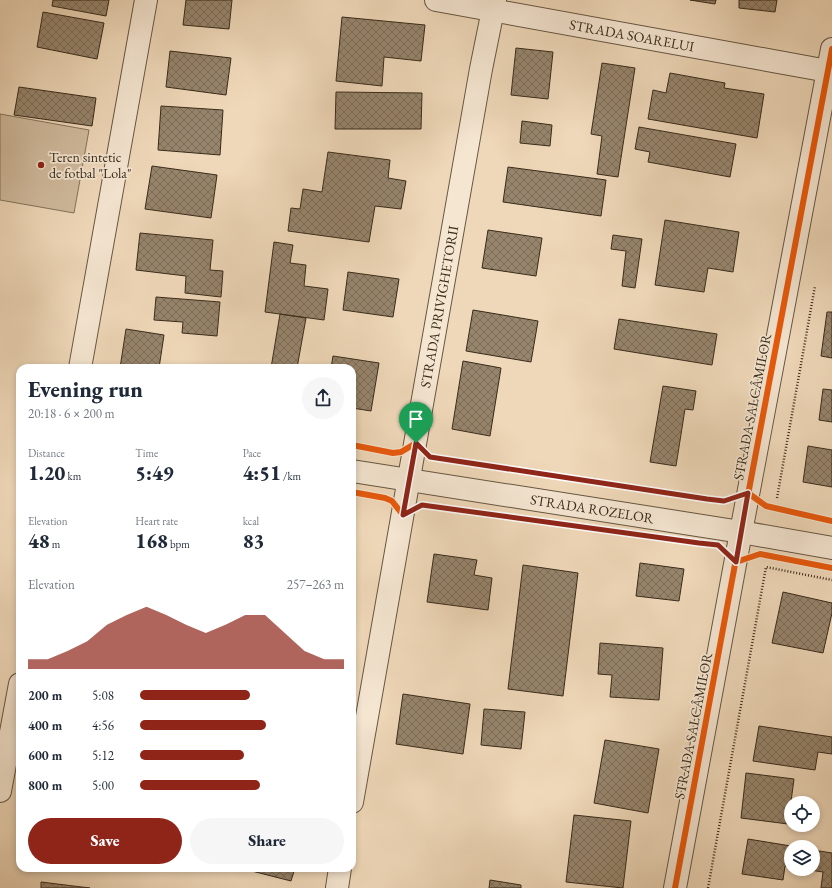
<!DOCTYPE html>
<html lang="en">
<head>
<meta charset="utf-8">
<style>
	body { margin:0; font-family:"EB Garamond",serif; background:#f6f6f7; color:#1f2937; height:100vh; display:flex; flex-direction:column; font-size:15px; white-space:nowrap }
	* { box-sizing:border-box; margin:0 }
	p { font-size:13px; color:#747a83 }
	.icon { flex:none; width:22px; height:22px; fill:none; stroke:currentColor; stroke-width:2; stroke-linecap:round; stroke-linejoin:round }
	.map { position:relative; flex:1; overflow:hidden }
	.details { position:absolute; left:16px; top:364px; width:340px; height:508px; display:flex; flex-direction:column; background:#fff; border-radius:12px; box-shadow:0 2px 6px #0003 }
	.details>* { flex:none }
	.fabs { position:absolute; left:784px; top:796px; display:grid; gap:8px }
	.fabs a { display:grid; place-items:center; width:36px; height:36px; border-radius:50%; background:#fff; box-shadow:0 2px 6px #0003; font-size:20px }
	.pin { position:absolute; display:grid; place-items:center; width:34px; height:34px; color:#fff; margin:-41px -17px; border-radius:50% 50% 50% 0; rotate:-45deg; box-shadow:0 0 4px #0007 }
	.pin .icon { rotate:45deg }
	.round { display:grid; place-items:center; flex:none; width:42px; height:42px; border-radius:21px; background:#f6f6f7 }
	.headline { display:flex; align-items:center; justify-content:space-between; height:68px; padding:0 12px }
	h1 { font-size:22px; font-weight:800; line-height:30px }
	.stats { display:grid; grid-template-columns:repeat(3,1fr); gap:6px; height:68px; padding:4px 12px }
	.stats div { display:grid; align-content:center }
	.stats b { font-size:20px; font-weight:800 }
	.stats small { font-size:11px; font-weight:400 }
	.stats p { font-size:11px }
	.chart { height:112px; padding:8px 12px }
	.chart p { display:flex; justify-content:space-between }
	.chart svg { width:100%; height:72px; margin-top:4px; fill:#8f2418; opacity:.7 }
	.button { display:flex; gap:8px; margin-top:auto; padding:8px 12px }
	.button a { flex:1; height:46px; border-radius:24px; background:#8f2418; color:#fff; font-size:16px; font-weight:800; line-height:46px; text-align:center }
	.button a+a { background:#f6f6f7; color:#1f2937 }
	ul { padding:0 12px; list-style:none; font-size:13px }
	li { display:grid; grid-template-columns:64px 48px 1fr; align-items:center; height:30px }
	li i { height:10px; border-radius:5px; background:#8f2418 }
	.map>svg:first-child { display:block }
	.green { fill:#d0bb9e; stroke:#84735c }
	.building { fill:url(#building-cross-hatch); stroke:#382b1a }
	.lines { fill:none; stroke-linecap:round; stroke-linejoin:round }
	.minor-casing { stroke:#665642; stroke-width:24 }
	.path { stroke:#382b1a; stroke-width:2.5; stroke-dasharray:1 2; stroke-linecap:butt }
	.minor { stroke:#f5e6d2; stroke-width:22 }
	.cycleway-casing { stroke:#f5e6d2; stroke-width:8 }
	.cycleway { stroke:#e8590c; stroke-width:6 }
	.route-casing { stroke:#fff; stroke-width:8 }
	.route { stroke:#8f2418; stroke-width:5 }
	.poi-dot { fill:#8f2418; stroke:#f5e6d2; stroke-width:1.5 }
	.labels { text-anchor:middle; stroke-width:3.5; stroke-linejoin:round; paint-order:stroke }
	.street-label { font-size:14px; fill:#382b1a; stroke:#f5e6d2 }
	.poi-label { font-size:14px; fill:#382b1a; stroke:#f5e6d2; text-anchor:start }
</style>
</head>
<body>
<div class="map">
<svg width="832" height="888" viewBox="0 0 832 888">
	<defs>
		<pattern id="building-cross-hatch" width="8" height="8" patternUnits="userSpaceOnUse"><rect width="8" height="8" fill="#97856d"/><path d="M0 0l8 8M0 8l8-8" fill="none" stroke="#7c6d59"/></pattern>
	</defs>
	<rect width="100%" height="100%" fill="#efd8b9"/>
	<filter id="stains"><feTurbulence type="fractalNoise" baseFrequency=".005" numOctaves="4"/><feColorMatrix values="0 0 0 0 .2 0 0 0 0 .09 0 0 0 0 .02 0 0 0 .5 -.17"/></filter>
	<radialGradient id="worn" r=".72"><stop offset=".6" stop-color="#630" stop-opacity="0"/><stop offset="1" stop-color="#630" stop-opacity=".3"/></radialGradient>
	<path class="green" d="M0 114 89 130 74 213 0 200Z"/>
	<path class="building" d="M53 0H109L106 16 52 6Z
		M186 0H232L229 29 183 25Z
		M690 0H716L715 4Z
		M739 0H777L775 12 739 8Z
		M43 12 104 23 97 59 37 47Z
		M342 17 425 25 421 61 384 57 382 86 336 81Z
		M516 48 553 52 548 99 511 95Z
		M170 51 231 58 226 95 166 87Z
		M602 63 635 68 618 177 597 174 602 136 591 134Z
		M670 73 725 83 724 88 764 94 757 138 648 119 653 90 666 93Z
		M19 87 96 98 92 126 14 115Z
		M336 92 422 93 421 129H335Z
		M161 106 223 110 220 155 158 150Z
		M522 121 552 125 550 146 520 143Z
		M639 127 736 144 730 177 648 162 650 152 635 149Z
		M328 152 390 160 388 178 406 181 401 209 375 206 369 242 288 231 291 208 300 209 303 189 322 192Z
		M152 166 217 175 211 218 145 209Z
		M508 167 606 180 601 216 503 202Z
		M665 220 739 232 733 272 708 268 704 292 655 285Z
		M488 230 542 238 536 276 482 268Z
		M140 233 213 240 210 270 223 271 221 297 185 293 186 276 136 270Z
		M613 235 642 239 635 288 622 286 626 251 611 249Z
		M274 242 293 245 290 263 306 265 304 286 328 289 324 320 265 312Z
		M348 272 399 279 393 317 343 310Z
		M156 297 220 302 217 336 182 333 183 322 154 320Z
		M473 310 538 321 531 362 466 351Z
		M827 312H832V358L821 356Z
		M280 314 306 318 297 368H271Z
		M619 319 717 334 712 365 614 349Z
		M126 329 164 335 159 368H120Z
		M333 356 379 363 371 411 352 408V368H331Z
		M463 361 501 368 490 436 452 429Z
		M663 386 696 391 693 410 685 409 676 466 650 462Z
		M823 389 832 390V422L819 420Z
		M808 446 832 450V487L803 482Z
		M434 554 477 560 474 575 492 578 488 610 427 602Z
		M640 563 684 569 679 601 636 596Z
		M523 565 578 573 563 696 508 689Z
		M783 592 832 603V613L823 653 772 643Z
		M600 643 663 648 659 700 610 697 612 675 598 674Z
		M403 694 470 704 463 754 396 744Z
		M484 709 525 712 521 749 481 745Z
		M759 726 832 737V754L818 752 815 770 753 761Z
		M605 740 659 749 648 813 594 803Z
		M746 773 794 779 788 824 741 818Z
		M574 815 631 821 623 888 566 882Z
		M748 839 797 847H791V867L785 866 783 880 742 874Z
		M813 850 832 853V888H821L823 872 803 869H813Z
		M240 868H295L291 881Z
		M490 880 521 885V888H489Z
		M41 882 90 888H41Z"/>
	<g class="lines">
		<g class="minor-casing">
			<g id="minor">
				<path id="s1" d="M436 0 828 71"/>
				<path d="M80 368 146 0"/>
				<path id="s2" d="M352 471 741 532 832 548"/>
				<path d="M0 791 20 684"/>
				<path id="s3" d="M352 802 481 69 495 0"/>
				<path d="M337 888 340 868"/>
				<path d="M675 888 741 532 832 49"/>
			</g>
		</g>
		<path class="path" d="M777 498 815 286
			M708 888 766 567 832 580"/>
		<use href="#minor" class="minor"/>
		<g class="cycleway-casing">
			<path id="cycleway" d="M352 445 393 453 401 452 416 443 430 457 707 499 724 501 748 493 766 506 832 521
				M352 492 385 498 392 501 403 515 422 505 718 545 736 562 760 554 832 568
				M675 888 741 532 832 49"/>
		</g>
		<use href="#cycleway" class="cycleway"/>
	</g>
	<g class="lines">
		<g class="route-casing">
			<path id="route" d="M416 443 430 457 707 499 724 501 748 493 736 562 718 545 699 543 422 505 403 515Z"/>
		</g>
		<use href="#route" class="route"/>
	</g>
	<circle class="poi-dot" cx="41" cy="165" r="4"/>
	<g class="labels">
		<g class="street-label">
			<text dy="5" stroke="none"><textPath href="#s1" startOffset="199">STRADA SOARELUI</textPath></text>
			<text dy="5" stroke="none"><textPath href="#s3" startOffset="503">STRADA PRIVIGHETORII</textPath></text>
			<text transform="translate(752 407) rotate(-79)" y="5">STRADA SALCÂMILOR</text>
			<text dy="5" stroke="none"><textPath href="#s2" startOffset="243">STRADA ROZELOR</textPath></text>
			<text transform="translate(693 726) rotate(-79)" y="5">STRADA SALCÂMILOR</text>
		</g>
		<g class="poi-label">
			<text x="49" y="162">Teren sintetic<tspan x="49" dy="16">de fotbal "Lola"</tspan></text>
		</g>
	</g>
	<rect width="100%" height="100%" filter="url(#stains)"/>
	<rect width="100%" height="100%" fill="url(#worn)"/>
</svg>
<div class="fabs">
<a><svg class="icon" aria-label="locate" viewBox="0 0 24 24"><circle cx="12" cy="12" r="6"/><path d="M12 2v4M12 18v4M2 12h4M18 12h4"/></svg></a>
<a><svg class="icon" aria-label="layers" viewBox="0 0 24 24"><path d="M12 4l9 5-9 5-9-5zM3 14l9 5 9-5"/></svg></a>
</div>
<div class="pin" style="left:416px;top:443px;background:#1e9e55"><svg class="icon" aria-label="arrive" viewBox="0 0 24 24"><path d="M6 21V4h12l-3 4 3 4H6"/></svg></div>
<section class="details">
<div class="headline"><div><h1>Evening run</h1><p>20:18 · 6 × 200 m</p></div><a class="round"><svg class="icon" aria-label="share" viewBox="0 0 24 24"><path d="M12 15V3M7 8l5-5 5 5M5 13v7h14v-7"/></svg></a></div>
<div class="stats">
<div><p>Distance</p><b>1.20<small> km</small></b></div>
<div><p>Time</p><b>5:49</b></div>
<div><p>Pace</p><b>4:51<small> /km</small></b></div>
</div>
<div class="stats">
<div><p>Elevation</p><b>48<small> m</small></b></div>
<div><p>Heart rate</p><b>168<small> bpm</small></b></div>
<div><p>kcal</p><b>83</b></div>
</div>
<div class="chart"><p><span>Elevation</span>257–263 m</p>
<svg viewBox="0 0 160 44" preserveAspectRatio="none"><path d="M0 44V38L10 38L20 33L30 27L40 17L50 11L60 6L70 11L80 17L90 22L100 17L110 11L120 11L130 22L140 33L150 38L160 38V44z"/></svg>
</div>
<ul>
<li><b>200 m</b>5:08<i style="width:54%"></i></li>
<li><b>400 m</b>4:56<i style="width:62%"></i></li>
<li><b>600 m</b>5:12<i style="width:51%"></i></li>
<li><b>800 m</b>5:00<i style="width:59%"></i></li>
</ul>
<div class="button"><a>Save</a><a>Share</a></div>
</section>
</div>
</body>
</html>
